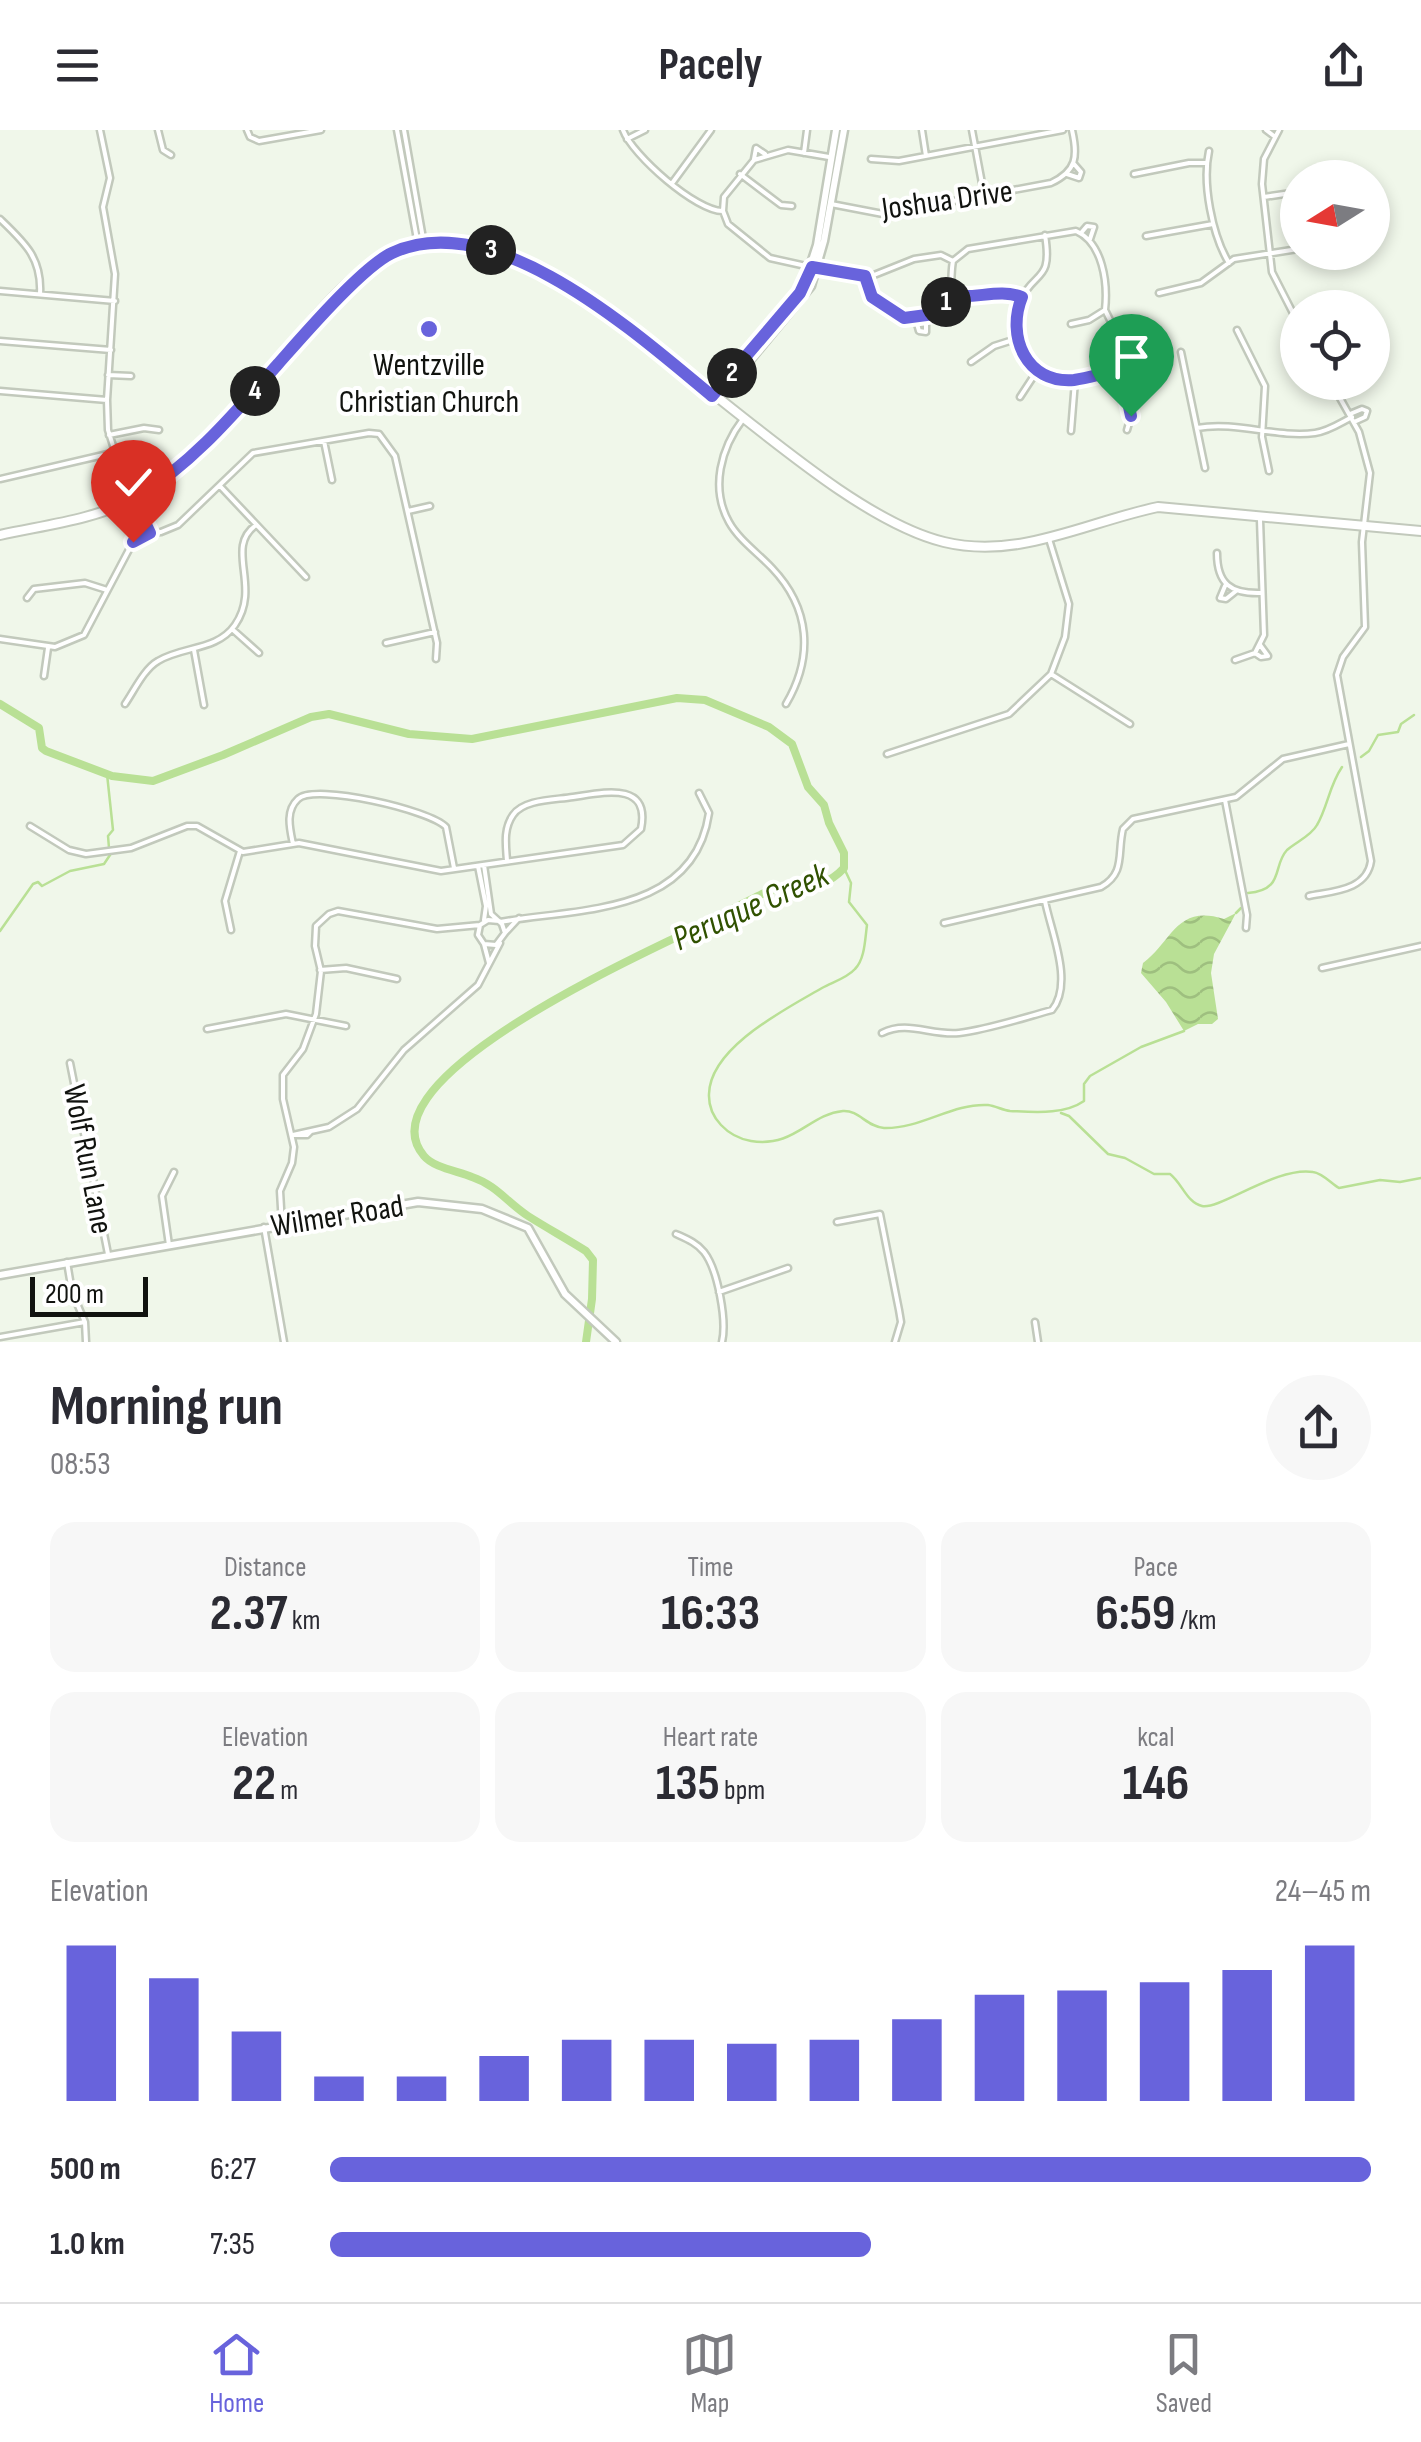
<!DOCTYPE html>
<html lang="en">
<head>
<meta charset="utf-8">
<style>
	body { margin:0; font-family:"Sofia Sans Condensed",sans-serif; background:#f7f7f7; color:#2b2b33; height:100vh; display:flex; flex-direction:column; font-size:38px; white-space:nowrap }
	* { box-sizing:border-box; margin:0 }
	p { font-size:32px; color:#7c7c81 }
	.icon { flex:none; width:55px; height:55px; fill:none; stroke:currentColor; stroke-width:2; stroke-linecap:round; stroke-linejoin:round }
	.map { position:relative; height:1212px; overflow:hidden }
	.details { display:flex; flex-direction:column; background:#fff; flex:1 }
	.details>* { flex:none }
	.needle { width:65px; rotate:259deg }
	.controls { position:absolute; left:1280px; top:30px; display:grid; gap:20px }
	.controls a { display:grid; place-items:center; width:110px; height:110px; border-radius:50%; background:#fff; box-shadow:0 5px 15px #0003; font-size:50px }
	.scale { position:absolute; left:30px; bottom:25px; width:118px; box-sizing:border-box; padding-left:10px; border:5px solid #11130f; border-top:0; font-size:28px; line-height:35px; white-space:nowrap; color:#11130f; -webkit-text-stroke:8px #fff; paint-order:stroke }
	.pin { position:absolute; display:grid; place-items:center; width:85px; height:85px; color:#fff; margin:-102px -42px; border-radius:50% 50% 50% 0; rotate:-45deg; box-shadow:0 0 10px #0007 }
	.pin .icon { rotate:45deg }
	.km { position:absolute; width:50px; height:50px; margin:-25px; border-radius:50%; background:#222; color:#fff; font-size:28px; line-height:50px; text-align:center }
	.round { display:grid; place-items:center; flex:none; width:105px; height:105px; border-radius:52px; background:#f7f7f7 }
	.overview { display:flex; align-items:center; justify-content:space-between; height:170px; padding:0 50px }
	h1 { font-size:55px; font-weight:700; line-height:75px }
	.stats { display:grid; grid-template-columns:repeat(3,1fr); gap:15px; height:170px; padding:10px 50px }
	.stats div { display:grid; align-content:center; border-radius:25px; background:#f7f7f7; text-align:center }
	.stats b { font-size:50px; font-weight:700 }
	.stats small { font-size:28px; font-weight:400 }
	.stats p { font-size:28px }
	.chart { height:280px; padding:20px 50px }
	.chart p { display:flex; justify-content:space-between }
	.chart svg { width:100%; height:180px; margin-top:10px; stroke:#6863dc; stroke-width:6 }
	ul { padding:0 50px; list-style:none; font-size:32px }
	li { display:grid; grid-template-columns:160px 120px 1fr; align-items:center; height:75px }
	li i { height:25px; border-radius:12px; background:#6863dc }
	header { display:flex; justify-content:space-between; align-items:center; height:130px; padding:0 50px; background:#fff; font-size:45px; font-weight:700 }
	.dock { display:flex; justify-content:space-around; align-items:center; height:140px; border-top:2px solid #e1e1e2; background:#fff; font-size:28px; color:#7c7c81 }
	.dock a { display:grid; justify-items:center; gap:5px }
	.dock .on { color:#6863dc }
	.map>svg:first-child { display:block }
	.water { fill:url(#water-waves) }
	.lines { fill:none; stroke-linecap:round; stroke-linejoin:round }
	.stream { stroke:#b9e095; stroke-width:2.5 }
	.river { stroke:#b9e095; stroke-width:8 }
	.street-casing { stroke:#c2c9bc; stroke-width:9 }
	.secondary-casing { stroke:#c2c9bc; stroke-width:11 }
	.primary-casing { stroke:#c2c9bc; stroke-width:12 }
	.street { stroke:#fff; stroke-width:4 }
	.secondary { stroke:#fff; stroke-width:6 }
	.primary { stroke:#fff; stroke-width:8 }
	.route-casing { stroke:#fff; stroke-width:20 }
	.route { stroke:#6863dc; stroke-width:12 }
	.poi-dot { fill:#6863dc; stroke:#fff; stroke-width:4 }
	.labels { text-anchor:middle; stroke-width:8; stroke-linejoin:round; paint-order:stroke }
	.street-label { font-size:32px; fill:#11130f; stroke:#fff }
	.poi-label { font-size:32px; fill:#11130f; stroke:#fff }
	.water-label { font-size:35px; font-style:italic; fill:#305100; stroke:#fff }
</style>
</head>
<body>
<header><svg class="icon" aria-label="menu" viewBox="0 0 24 24"><path d="M4 6h16M4 12h16M4 18h16"/></svg>Pacely<svg class="icon" aria-label="share" viewBox="0 0 24 24"><path d="M12 15V3M7 8l5-5 5 5M5 13v7h14v-7"/></svg></header>
<div class="map">
<svg width="1421" height="1212" viewBox="0 0 1421 1212">
	<defs>
		<pattern id="water-waves" width="16" height="10" patternUnits="userSpaceOnUse" patternTransform="scale(2.5)"><rect width="16" height="10" fill="#b9e095"/><path d="M0 5q4-4 8 0t8 0" fill="none" stroke="#9ebf7f"/></pattern>
	</defs>
	<rect width="100%" height="100%" fill="#f0f7ea"/>
	<path class="water" d="M1236 783 1214 824 1211 843 1218 889 1212 894H1198L1184 901 1166 872 1141 843 1143 833C1172 812 1176 774 1224 789Z"/>
	<g class="lines">
		<path class="stream" d="M1361 627 1369 621 1378 605 1398 602 1401 594 1414 585
			M107 644 113 700 108 706 109 718
			M844 738 851 753 849 772 867 795C865 809 865 829 855 839 847 848 833 852 822 858 786 879 710 917 709 964 708 988 728 1007 751 1011 795 1018 809 984 843 981 859 980 867 997 884 998 921 999 952 973 988 975 996 976 1002 980 1010 981 1034 982 1064 985 1084 971V954L1090 946 1141 917 1184 901
			M1248 763C1285 760 1272 736 1287 720 1296 712 1311 706 1317 695 1328 676 1329 656 1342 637
			M1236 783 1241 778
			M0 801 33 754 38 752 42 756 70 741 104 734 110 725
			M1061 983 1069 986 1108 1024 1125 1028 1154 1044H1170C1182 1053 1187 1073 1202 1076 1220 1080 1277 1036 1313 1042 1322 1043 1331 1053 1339 1058L1380 1050 1400 1052 1421 1048"/>
		<path class="river" d="M0 574 39 598 42 618 46 621 112 646 153 651 223 625 311 587 329 584 409 604 472 609 677 568 705 570 769 597 792 614 808 657 824 675 829 693 844 723V738C818 767 789 750 760 765 735 777 710 791 685 803 637 827 360 951 424 1026 434 1038 458 1041 472 1047 496 1055 508 1073 528 1086 547 1098 567 1109 586 1121L593 1130 592 1169 586 1212"/>
		<g class="street-casing">
			<path id="street" d="M100 0 110 48 103 77 115 144 107 270 108 300 123 347 151 403
				M158 0 163 20 171 25
				M247 0 250 7 259 11 321 0
				M397 0 418 115
				M404 0 424 114
				M623 0C632 25 697 82 723 81
				M922 0 926 26
				M972 0 984 64
				M1266 0 1274 6
				M1279 0 1264 29 1262 54 1272 142 1298 193
				M627 9 645 0
				M1209 21C1202 53 1212 105 1229 133
				M804 23 807 0
				M829 27 788 20 754 30 724 67 723 81 728 94 770 128 833 142 869 147 914 129 941 125 953 131
				M754 29 756 18 765 24
				M871 29 899 31 1063 0
				M740 44 781 75 792 76
				M1067 44 1079 48 1081 42 1074 34
				M1134 44 1189 33H1206
				M673 52 711 0
				M1264 67 1298 62
				M831 74 883 84 1051 53C1077 41 1078 26 1072 0
				M0 89C25 113 42 128 40 164
				M1081 103 1087 96 1094 97 1090 109
				M1045 105C1053 154 1034 139 1019 173 1003 209 1029 247 1068 250 1085 251 1104 243 1121 240
				M1146 106 1213 94
				M865 146C869 179 918 206 943 176 954 164 950 145 953 131L968 119 1076 101C1103 113 1108 153 1105 180L1089 190 1071 194
				M0 161 115 171
				M1159 163 1201 153 1234 129 1298 119
				M950 165C975 170 998 158 1022 167
				M1301 178 1315 171 1343 166
				M1105 180 1113 196 1131 286 1127 300
				M916 190 919 201 926 202V187
				M1237 200 1265 256 1262 307 1269 341
				M0 211 111 220
				M1181 222 1205 338
				M971 232 994 216 1016 209
				M108 245 131 246
				M0 261 107 270
				M1020 267 1037 241
				M1350 284 1362 279 1367 281 1365 287 1354 292
				M743 289C721 318 710 358 729 392 739 410 758 423 772 438 810 478 814 526 786 574
				M1197 298C1237 291 1276 308 1315 303 1329 301 1340 293 1352 287
				M1071 301 1075 251
				M109 305 144 298 159 300
				M324 311 332 350
				M0 349 112 323
				M220 356 306 447
				M408 381 430 376
				M1217 423C1217 454 1231 464 1261 463
				M1225 456 1220 468 1226 469 1236 461
				M27 468 34 459 85 453 107 460
				M232 499 259 523
				M0 509 55 517 84 505 133 412 143 404 161 402 178 395 253 323 369 303 379 304 395 326 437 513 436 529
				M386 513 435 502
				M194 520 204 575
				M1255 523 1261 527 1268 526 1260 515
				M1235 530 1255 523 1264 505 1260 390
				M1051 544 1130 594
				M44 546 48 518
				M125 574C134 561 144 539 158 531 182 516 217 521 235 495 262 456 224 418 256 395
				M887 624 1009 584 1051 544 1065 507 1069 474 1049 409
				M1225 670 1247 785 1246 798
				M30 696 69 720 86 724 131 718 187 696H197L243 722 299 713 441 741 623 715 641 699C651 650 601 663 573 667 555 670 524 669 513 685 503 699 506 716 507 731
				M293 714C290 699 285 681 298 669 315 653 430 680 446 697L454 738
				M484 735 491 784 502 794 505 803 496 815 484 814 478 805 480 795 488 790 499 791
				M478 736 486 776 484 790
				M1309 766C1334 761 1367 760 1371 731L1337 545 1343 527 1365 497 1362 412 1370 343 1359 302 1331 252
				M500 792C577 778 694 786 709 683L699 663
				M944 793 1101 757C1126 743 1117 723 1123 699L1133 689 1236 667 1283 629 1349 614
				M231 800 225 771 240 721
				M505 803 519 788
				M484 814 489 833
				M1322 838 1421 816
				M320 840 346 838 397 849
				M207 899 286 884 346 896
				M882 903C908 890 931 906 959 903 990 899 1022 888 1052 880 1074 853 1051 802 1045 771
				M70 933 108 1124
				M293 1005 329 997 357 979 404 920 478 855 500 813
				M293 1005H307L310 1002
				M837 1092 880 1084 899 1180 901 1192 895 1212
				M282 1095 280 1061 292 1033 294 1017 283 969V945L303 919 316 884 321 841 315 816 316 796 329 784 338 781 437 799 480 795
				M264 1097 284 1212
				M676 1104C687 1109 697 1113 704 1122 718 1140 727 1191 722 1212
				M169 1115 162 1066 174 1042
				M67 1132 72 1162 85 1192 86 1212
				M719 1162 788 1138
				M1035 1192 1038 1212
				M0 1207 85 1192"/>
		</g>
		<g class="secondary-casing">
			<path id="secondary" d="M712 266 803 158 817 115 836 0
				M718 269 811 156 824 111 844 0
				M0 1145 418 1072 482 1079 528 1098 565 1164 616 1212"/>
		</g>
		<g class="primary-casing">
			<path id="primary" d="M285 226 286 220C320 182 355 134 405 118 557 68 788 374 944 412 1019 430 1086 392 1158 377L1421 401
				M0 405C45 395 94 390 135 368 199 336 236 272 287 225"/>
		</g>
		<use href="#street" class="street"/>
		<use href="#secondary" class="secondary"/>
		<use href="#primary" class="primary"/>
	</g>
	<g class="lines">
		<g class="route-casing">
			<path id="route" d="M133 412 150 403 134 369C191 335 234 284 278 234 302 207 362 137 392 123 495 75 638 205 712 266L800 163 812 137 865 146 872 167 904 188 934 184 950 165C975 170 998 158 1022 167 1006 206 1026 254 1074 250 1090 248 1106 242 1121 240L1131 286"/>
		</g>
		<use href="#route" class="route"/>
	</g>
	<circle class="poi-dot" cx="429" cy="199" r="10"/>
	<g class="labels">
		<g class="street-label">
			<text transform="translate(947 69) rotate(-8)" y="11">Joshua Drive</text>
			<text transform="translate(89 1029) rotate(79)" y="11">Wolf Run Lane</text>
			<text transform="translate(337 1085) rotate(-9)" y="11">Wilmer Road</text>
		</g>
		<g class="poi-label">
			<text x="429" y="245">Wentzville<tspan x="429" dy="37">Christian Church</tspan></text>
		</g>
		<g class="water-label">
			<text transform="translate(750 776) rotate(-24)" y="12">Peruque Creek</text>
		</g>
	</g>
</svg>
<div class="controls">
<a><svg class="needle" viewBox="-14 -14 28 28"><path d="M0-13l5 13h-10z" fill="#e53935"/><path d="M0 13l5-13h-10z" fill="#7c7c81"/></svg></a>
<a><svg class="icon" aria-label="locate" viewBox="0 0 24 24"><circle cx="12" cy="12" r="6"/><path d="M12 2v4M12 18v4M2 12h4M18 12h4"/></svg></a>
</div>
<div class="scale">200 m</div>
<div class="pin" style="left:1131px;top:286px;background:#1e9e55"><svg class="icon" aria-label="arrive" viewBox="0 0 24 24"><path d="M6 21V4h12l-3 4 3 4H6"/></svg></div>
<div class="pin" style="left:133px;top:412px;background:#d93025"><svg class="icon" aria-label="check" viewBox="0 0 24 24"><path d="M5 12l5 5 9-10"/></svg></div>
<b class="km" style="left:946px;top:172px">1</b>
<b class="km" style="left:732px;top:243px">2</b>
<b class="km" style="left:491px;top:120px">3</b>
<b class="km" style="left:255px;top:261px">4</b>
</div>
<section class="details">
<div class="overview"><div><h1>Morning run</h1><p>08:53</p></div><a class="round"><svg class="icon" aria-label="share" viewBox="0 0 24 24"><path d="M12 15V3M7 8l5-5 5 5M5 13v7h14v-7"/></svg></a></div>
<div class="stats">
<div><p>Distance</p><b>2.37<small> km</small></b></div>
<div><p>Time</p><b>16:33</b></div>
<div><p>Pace</p><b>6:59<small> /km</small></b></div>
</div>
<div class="stats">
<div><p>Elevation</p><b>22<small> m</small></b></div>
<div><p>Heart rate</p><b>135<small> bpm</small></b></div>
<div><p>kcal</p><b>146</b></div>
</div>
<div class="chart"><p><span>Elevation</span>24–45 m</p>
<svg viewBox="0 0 160 44" preserveAspectRatio="none"><path d="M5 44V6M15 44V14M25 44V27M35 44V38M45 44V38M55 44V33M65 44V29M75 44V29M85 44V30M95 44V29M105 44V24M115 44V18M125 44V17M135 44V15M145 44V12M155 44V6"/></svg>
</div>
<ul>
<li><b>500 m</b>6:27<i style="width:100%"></i></li>
<li><b>1.0 km</b>7:35<i style="width:52%"></i></li>
</ul>
</section>
<nav class="dock">
<a class="on"><svg class="icon" aria-label="home" viewBox="0 0 24 24"><path d="M3 11l9-7 9 7M6 9v11h12V9"/></svg>Home</a>
<a><svg class="icon" aria-label="map" viewBox="0 0 24 24"><path d="M3 6l6-2 6 2 6-2v14l-6 2-6-2-6 2zM9 4v14M15 6v14"/></svg>Map</a>
<a><svg class="icon" aria-label="saved" viewBox="0 0 24 24"><path d="M7 4h10v16l-5-4-5 4z"/></svg>Saved</a>
</nav>
</body>
</html>
